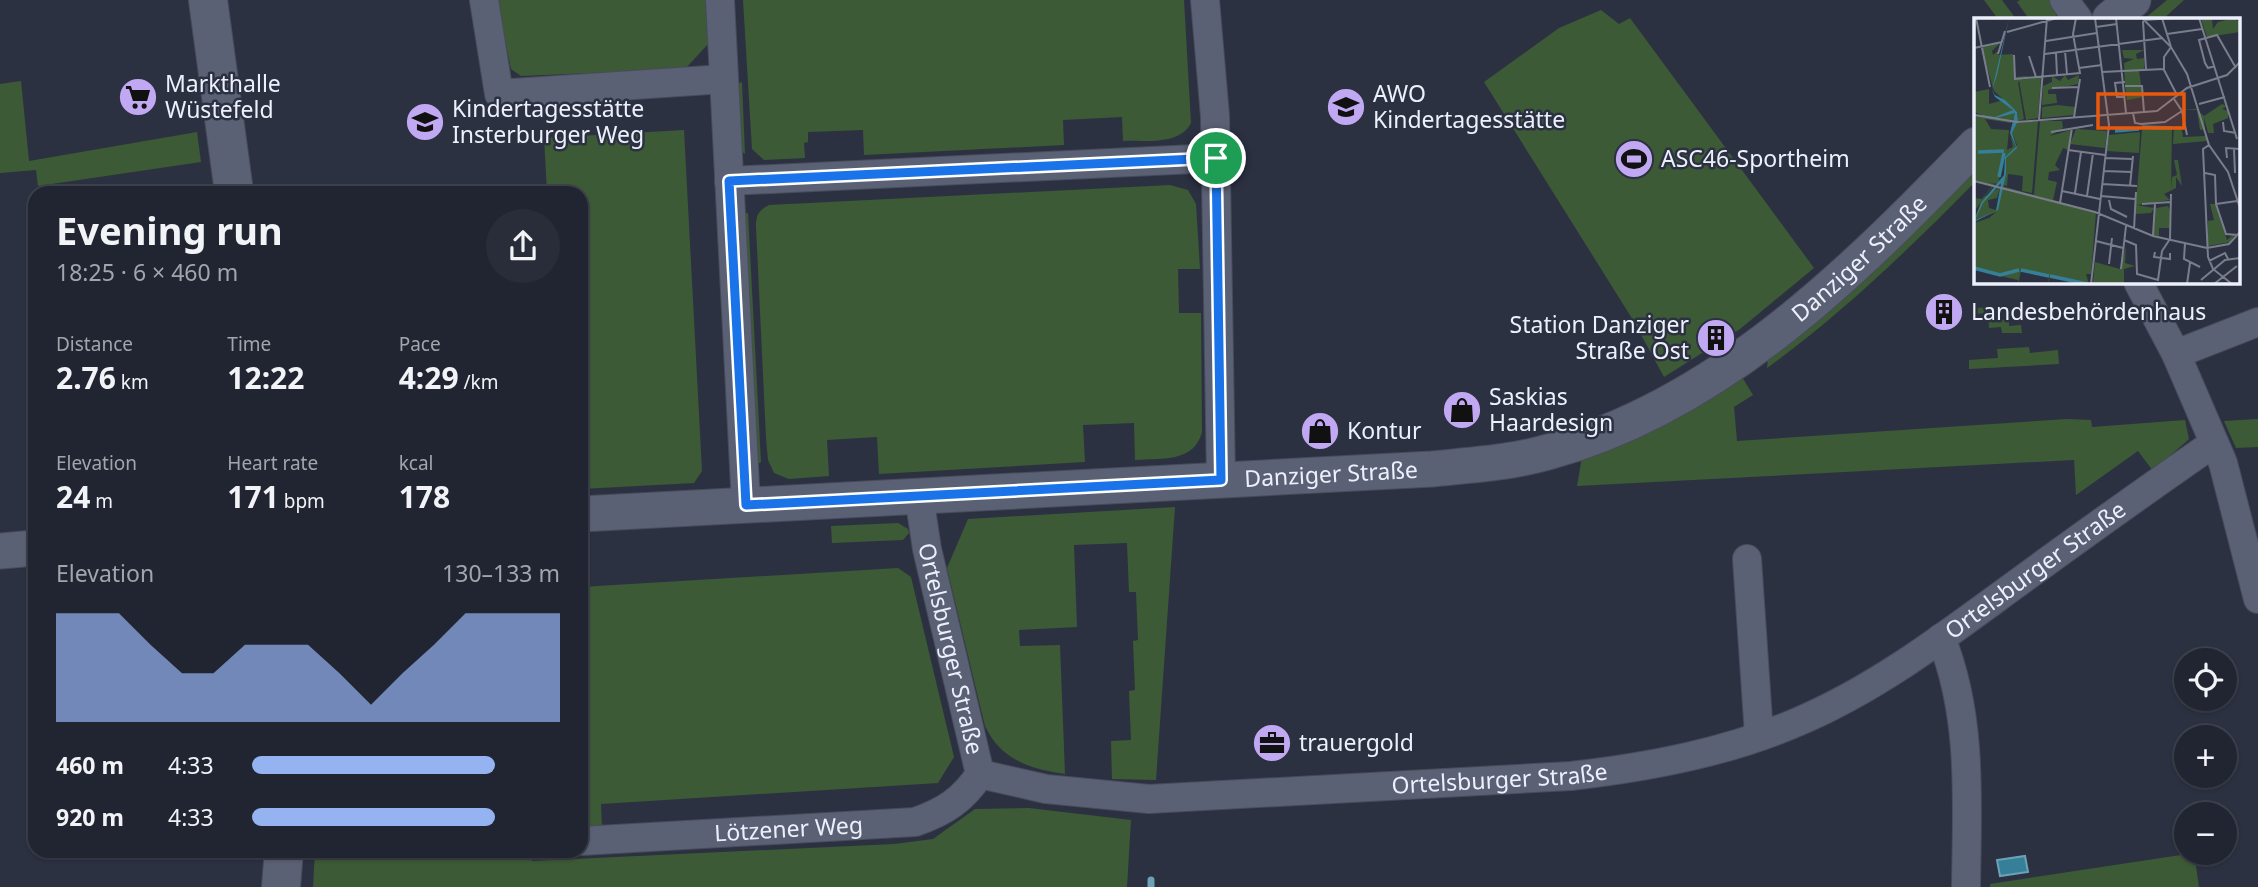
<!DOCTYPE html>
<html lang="en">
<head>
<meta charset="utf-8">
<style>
	body { margin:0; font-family:"Noto Sans",sans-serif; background:#292d3a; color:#f1f3f6; height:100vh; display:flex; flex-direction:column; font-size:26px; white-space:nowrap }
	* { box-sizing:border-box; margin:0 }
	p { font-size:23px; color:#a2a5ac }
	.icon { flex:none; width:38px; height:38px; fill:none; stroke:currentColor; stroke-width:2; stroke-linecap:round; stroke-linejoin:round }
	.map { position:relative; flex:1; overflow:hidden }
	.side { position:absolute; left:28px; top:186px; width:560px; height:672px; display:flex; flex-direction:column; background:#212532; border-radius:21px; box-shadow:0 2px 5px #0004,0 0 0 2px #3e424d }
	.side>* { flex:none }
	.fabs { position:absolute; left:2174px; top:648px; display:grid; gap:14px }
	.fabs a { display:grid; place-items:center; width:63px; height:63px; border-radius:50%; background:#212532; box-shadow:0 2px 5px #0004,0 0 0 2px #3e424d; font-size:35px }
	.pin { position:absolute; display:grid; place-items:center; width:60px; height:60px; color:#fff; margin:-30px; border:4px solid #fff; border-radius:50%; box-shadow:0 2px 7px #0007 }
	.round { display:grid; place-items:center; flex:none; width:74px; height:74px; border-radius:37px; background:#292d3a }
	.headline { display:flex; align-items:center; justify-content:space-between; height:119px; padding:0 28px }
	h1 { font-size:38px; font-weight:700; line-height:52px }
	.figures { display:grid; grid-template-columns:repeat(3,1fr); gap:10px; height:119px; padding:7px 28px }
	.figures div { display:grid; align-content:center }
	.figures b { font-size:30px; font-weight:700 }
	.figures small { font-size:19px; font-weight:400 }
	.figures p { font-size:19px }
	.chart { height:196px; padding:14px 28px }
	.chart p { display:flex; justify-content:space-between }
	.chart svg { width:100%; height:126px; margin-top:7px; fill:#95b2f1; opacity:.7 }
	ul { padding:0 28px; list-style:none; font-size:23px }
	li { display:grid; grid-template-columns:112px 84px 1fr; align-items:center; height:52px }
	li i { height:18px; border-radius:9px; background:#95b2f1 }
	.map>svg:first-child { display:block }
	.green { fill:#3d5a36 }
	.water { fill:#358098; stroke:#6ca2b6; stroke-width:2 }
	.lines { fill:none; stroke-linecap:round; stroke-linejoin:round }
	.stream { stroke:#6ca2b6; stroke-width:7 }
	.minor-casing { stroke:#484c5b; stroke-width:30 }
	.tertiary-casing { stroke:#484c5b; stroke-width:37 }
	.secondary-casing { stroke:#484c5b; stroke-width:40 }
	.minor { stroke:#5b6175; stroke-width:28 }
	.tertiary { stroke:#5b6175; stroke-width:35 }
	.secondary { stroke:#5b6175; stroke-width:38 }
	.route-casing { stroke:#fff; stroke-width:14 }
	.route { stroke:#1a73e8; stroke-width:9 }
	.labels { text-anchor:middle; stroke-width:5; stroke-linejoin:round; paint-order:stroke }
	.poi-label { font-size:23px; fill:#edf0fc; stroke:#2c3142; text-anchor:start }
	.street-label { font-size:23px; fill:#edf0fc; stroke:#2c3142 }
	.inset-river { fill:none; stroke:#358098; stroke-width:3.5 }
	.inset-road { fill:none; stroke:#797d8c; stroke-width:2 }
	.view { fill:#e8590c; fill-opacity:0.15; stroke:#e8590c; stroke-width:3.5 }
	.inset-edge { fill:none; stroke:#edf0fc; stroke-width:3.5 }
</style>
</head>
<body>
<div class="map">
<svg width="2258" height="887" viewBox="0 0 2258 887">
	<rect width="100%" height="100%" fill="#2c3142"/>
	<path class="green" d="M497 0H706L709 43 685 69 521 76 511 69Z
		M743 0H1184L1191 123C1179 146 1145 140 1123 141L1122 117 1063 120 1064 145 864 155 863 130 808 132V142L804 143 805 158 764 160 752 149Z
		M1984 0H2002L2016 19H1998Z
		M2020 0H2050L2058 19H2029L2017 2Z
		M2167 0H2184L2163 19H2144Z
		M1601 10 1619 24 1630 18 1814 268 1740 329 1664 377 1633 320 1484 82 1559 28Z
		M21 81 29 161 197 132 201 162 38 186 36 170 0 173V84Z
		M742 82 745 154 735 146 737 84Z
		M684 130 702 471 694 483 581 489V192H547L544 138Z
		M1976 169V181C1910 248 1843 313 1767 368L1768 358Z
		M1170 185 1188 190 1196 204 1200 269H1178L1179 313H1201L1202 432C1194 463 1161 458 1135 460L1134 423 1083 425 1085 462 879 474 877 437 827 440 829 476 789 479 774 473 768 460 766 438 756 227C756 215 758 211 769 205Z
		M748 213 761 462 754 467 739 214Z
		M1994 307V313H2000L2001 320 2009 319V326L2021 325 2022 333H2002L2001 327 1989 328 1988 313 1975 314V308Z
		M2029 347 2030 353 2058 350 2059 364 1969 369V360L1998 358 1997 349Z
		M1742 377 1753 395 1734 407 1737 441 2067 419 2091 420 2092 427 2185 420 2189 439 2153 471 2138 451 2076 495 2074 460 1577 486 1582 457Z
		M2258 419V447L2236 448 2224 421Z
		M1175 507 1156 780 1112 779 1111 741 1131 740 1129 691 1135 690 1133 641 1138 640 1136 592H1129L1127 543 1074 545 1077 627 1019 630 1020 646 1060 645 1065 774C1030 769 1001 760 985 726L947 568 968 519Z
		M898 523 908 529 909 533 903 540 832 543 831 526Z
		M898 568 911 577 954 757 938 783 601 804 602 828 593 829 581 819V793L584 792 581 587Z
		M1029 808 1131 820 1127 887H313L315 851H530L532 861 894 844 933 839 975 809Z
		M2194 853 2199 887H1990V884Z"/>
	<path class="water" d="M2025 856 2028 872 2000 876 1997 860Z"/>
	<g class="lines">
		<path class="stream" d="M1151 887V880"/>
		<g class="minor-casing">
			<g id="minor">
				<path d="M484 0 499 94 724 79"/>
				<path d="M720 0 746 505"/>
				<path d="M1205 0 1215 116 1221 480"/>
				<path d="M2064 0 2078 19"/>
				<path d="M729 181 1216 158"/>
				<path d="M2138 282 2176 354 2223 463 2258 599"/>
				<path d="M2176 354 2258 322"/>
				<path id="s1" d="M919 496 927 549 980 774 1046 789 1149 799 1571 776C1649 767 1730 752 1802 720 1878 687 1945 636 2012 587 2079 538 2146 490 2214 443"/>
				<path d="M1747 559 1759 735"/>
				<path d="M1941 638C1973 717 1967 804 1966 887"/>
				<path id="s2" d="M581 841 915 822C944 812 963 800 980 774"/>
			</g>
		</g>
		<g class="tertiary-casing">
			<g id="tertiary">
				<path d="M2110 19 2133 0"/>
				<path id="s3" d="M581 514 1432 469C1470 465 1510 463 1548 452 1720 406 1856 269 1976 145"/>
				<path d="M0 551 35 548"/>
			</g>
		</g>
		<g class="secondary-casing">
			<path id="secondary" d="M208 0 234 192
				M281 887 284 850"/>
		</g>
		<use href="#minor" class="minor"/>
		<use href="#tertiary" class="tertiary"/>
		<use href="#secondary" class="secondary"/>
	</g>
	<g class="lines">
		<g class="route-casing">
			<path id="route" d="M1216 158 1221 480 746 505 729 181Z"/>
		</g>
		<use href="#route" class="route"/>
	</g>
	<defs>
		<g id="supermarket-disc" transform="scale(2.0125)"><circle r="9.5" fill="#c1a8f3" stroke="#2c3142"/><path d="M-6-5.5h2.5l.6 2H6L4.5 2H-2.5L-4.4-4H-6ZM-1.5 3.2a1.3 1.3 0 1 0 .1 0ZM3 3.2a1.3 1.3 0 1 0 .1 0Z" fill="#111"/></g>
		<g id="school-disc" transform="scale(2.0125)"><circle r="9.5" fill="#c1a8f3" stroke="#2c3142"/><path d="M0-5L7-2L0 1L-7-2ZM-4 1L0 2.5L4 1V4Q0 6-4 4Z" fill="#111"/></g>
		<g id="stadium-disc" transform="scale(2.0125)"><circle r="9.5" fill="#c1a8f3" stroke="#2c3142"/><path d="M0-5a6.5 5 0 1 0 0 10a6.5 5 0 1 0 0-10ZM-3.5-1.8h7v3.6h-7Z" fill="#111"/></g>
		<g id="building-disc" transform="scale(2.0125)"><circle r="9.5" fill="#c1a8f3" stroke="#2c3142"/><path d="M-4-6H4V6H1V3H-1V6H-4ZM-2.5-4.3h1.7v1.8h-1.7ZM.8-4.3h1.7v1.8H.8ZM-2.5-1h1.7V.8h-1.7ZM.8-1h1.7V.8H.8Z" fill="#111"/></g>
		<g id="shop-disc" transform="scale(2.0125)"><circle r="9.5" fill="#c1a8f3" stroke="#2c3142"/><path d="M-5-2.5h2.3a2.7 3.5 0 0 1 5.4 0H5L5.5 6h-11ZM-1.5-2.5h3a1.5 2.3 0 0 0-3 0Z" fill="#111"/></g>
		<g id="office-disc" transform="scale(2.0125)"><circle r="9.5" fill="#c1a8f3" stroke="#2c3142"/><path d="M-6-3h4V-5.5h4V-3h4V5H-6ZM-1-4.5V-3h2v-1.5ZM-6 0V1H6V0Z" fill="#111"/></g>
	</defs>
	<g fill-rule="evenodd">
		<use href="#supermarket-disc" x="138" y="97"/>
		<use href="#school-disc" x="1346" y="107"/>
		<use href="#school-disc" x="425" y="122"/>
		<use href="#stadium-disc" x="1634" y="159"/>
		<use href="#building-disc" x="1944" y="312"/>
		<use href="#building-disc" x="1716" y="338"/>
		<use href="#shop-disc" x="1462" y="410"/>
		<use href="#shop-disc" x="1320" y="431"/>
		<use href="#office-disc" x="1272" y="743"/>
	</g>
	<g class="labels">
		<g class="poi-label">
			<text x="165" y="92">Markthalle<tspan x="165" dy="26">Wüstefeld</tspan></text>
			<text x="1373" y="102">AWO<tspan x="1373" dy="26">Kindertagesstätte</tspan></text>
			<text x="452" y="117">Kindertagesstätte<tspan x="452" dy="26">Insterburger Weg</tspan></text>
			<text x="1661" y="167">ASC46-Sportheim</text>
			<text x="1971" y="320">Landesbehördenhaus</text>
			<text x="1689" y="333" text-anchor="end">Station Danziger<tspan x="1689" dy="26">Straße Ost</tspan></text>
			<text x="1489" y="405">Saskias<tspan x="1489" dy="26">Haardesign</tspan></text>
			<text x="1347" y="439">Kontur</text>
			<text x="1299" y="751">trauergold</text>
		</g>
		<g class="street-label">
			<text dy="8" stroke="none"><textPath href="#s3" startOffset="1340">Danziger Straße</textPath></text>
			<text dy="8" stroke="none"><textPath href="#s3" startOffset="751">Danziger Straße</textPath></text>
			<text dy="8" stroke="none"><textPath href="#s1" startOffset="1395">Ortelsburger Straße</textPath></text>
			<text dy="8" stroke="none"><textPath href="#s1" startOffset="156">Ortelsburger Straße</textPath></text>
			<text dy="8" stroke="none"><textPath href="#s1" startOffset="807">Ortelsburger Straße</textPath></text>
			<text dy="8" stroke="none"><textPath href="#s2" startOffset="208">Lötzener Weg</textPath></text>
		</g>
	</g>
	<g transform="translate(1974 18)">
		<rect width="266" height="266" fill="#2c3142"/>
		<path d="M250 0 238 1 239 11 244 4 260 0 265 4 266 14 233 19 227 1ZM26 25 18 33 19 37 24 33V37L39 36 41 59 54 58 44 64 50 101 44 103 43 94 39 91 38 93 41 95V103V97L37 105 11 101 17 111 35 112 33 132 39 129 36 115 42 130 31 139 24 166 12 164 21 166 10 179 26 169 23 180 14 182 15 190 22 192 28 168 60 177 66 103H88L89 110 76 118 97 112 94 132 89 130 81 147 86 152 75 154 74 162 83 164 79 182 122 194 117 256H112L115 266 76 259 74 266 75 259 47 253 44 266V262L0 252V205L15 200 22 194 0 202 7 184 0 194V180L8 181 19 167 2 164 0 172V98L16 100 0 94V74L15 71V86L30 82 20 73 7 29ZM148 32H170L162 36 163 41 170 40V51L165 53 169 79 153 82 151 69 157 68 151 67 150 45 160 41 150 40ZM91 57 94 62 105 57 104 66 74 72V76H82L83 85 68 87 69 68 78 64V58L86 63ZM67 59 64 100 52 102 45 62ZM248 86 253 88 248 91 254 93V100L239 106 240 115H234L230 99 231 111 226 112 223 92H208L222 91 230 98ZM68 89 84 87 101 89 99 97 68 100ZM64 103 58 175 48 173 49 158 34 156 33 168 26 166 32 156V139L43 127 38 115 43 105ZM207 108 209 119 232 118 233 123 199 126 200 109ZM198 110 197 171 198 159 203 157 200 142H204L208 168 202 159V170L190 176 196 182 163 187 180 190 177 195 161 196 168 112ZM102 111 133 113 131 130 96 126ZM166 114 165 135 133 133 135 117ZM181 186 182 190 194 188 196 192V210H185V218L180 217ZM236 186H241L253 222 261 215 257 224 234 228V203L240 202ZM152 228 151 245 161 248 150 251V266L119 265 121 244 146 251Z" fill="#3d5a36"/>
		<path d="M35 0 23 57 18 72 21 77 31 82 43 94 44 103 38 115 43 130 32 140V156L24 192 0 204 7 185 30 157 31 139 42 129 36 115 41 95 18 101 0 96 21 99 39 92 21 79 18 72ZM27 165 22 193 1 202 9 185Z" fill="#358098" fill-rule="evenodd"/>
		<path class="inset-river" d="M168 109 198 110M141 113 165 111M4 134 30 133M25 159 30 135M0 250 26 257 45 252M47 252 75 258M76 258 113 266"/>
		<path class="inset-road" d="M2 0 16 69M142 0 152 95M168 0 197 29 213 56 235 127 254 154 266 190M188 0 197 29 190 39V52L203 77M225 0 263 121M171 2 199 0M169 3 172 52M122 9 143 6M33 14 83 0M193 16 228 11M72 23 123 15M0 30 28 24M91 33 93 56M82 35 83 57M24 36 31 13M71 36 189 20M40 37 41 61 106 55 99 16 102 0M55 38 62 59M241 48 234 50 231 45 225 22 243 17 262 50M105 50 128 47M128 54 190 51M151 64 141 65 143 79H151M151 68H168L170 94M78 70 104 69M200 81 208 93 213 117M225 86 251 79M159 95 161 105 167 106 191 104 208 93M0 97 43 104 183 93 213 70 253 57 266 44M100 99 106 61M65 102 73 0M249 104 250 113 262 115M77 114 119 107M235 127 229 131 234 239 239 251 258 266M260 131 261 155M94 132 131 137M131 140 158 141M253 140 252 130 266 131M130 153 157 154M231 155 241 157 242 186 252 216 264 217M0 163 121 194 179 218 233 230 255 226 266 214M128 166 163 168M156 168 159 138M88 173 126 181M101 175 107 134M113 178 119 135M127 178 161 181M135 182 137 191 153 199M86 185 98 110M168 186 197 184M242 186 263 183M160 211 162 174M179 218 181 185M150 222 162 227 163 256 184 262 188 233 196 221 197 176M122 223 149 230M211 225 210 241 226 249M181 234 180 239 196 241V235M235 243 251 235 254 241M135 246 138 220M147 251 152 208M227 262 251 242 266 240M117 266 135 107 121 0M213 266 216 245M240 266 263 248"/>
		<path class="view" d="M124 76H210V110H124Z"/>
		<rect width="266" height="266" class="inset-edge"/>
	</g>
</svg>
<div class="fabs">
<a><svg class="icon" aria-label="locate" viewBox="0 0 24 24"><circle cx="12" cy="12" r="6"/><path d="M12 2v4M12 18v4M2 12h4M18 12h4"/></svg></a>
<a>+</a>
<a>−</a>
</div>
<div class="pin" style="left:1216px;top:158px;background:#1e9e55"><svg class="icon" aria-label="arrive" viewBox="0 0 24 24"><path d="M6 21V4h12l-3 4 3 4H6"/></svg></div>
<section class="side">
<div class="headline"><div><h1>Evening run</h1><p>18:25 · 6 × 460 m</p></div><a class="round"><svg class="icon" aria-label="share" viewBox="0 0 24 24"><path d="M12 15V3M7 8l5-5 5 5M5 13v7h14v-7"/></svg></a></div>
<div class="figures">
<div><p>Distance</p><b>2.76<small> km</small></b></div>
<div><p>Time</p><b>12:22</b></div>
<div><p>Pace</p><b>4:29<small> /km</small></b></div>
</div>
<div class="figures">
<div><p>Elevation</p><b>24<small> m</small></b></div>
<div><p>Heart rate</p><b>171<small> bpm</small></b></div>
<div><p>kcal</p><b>178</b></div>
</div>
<div class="chart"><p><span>Elevation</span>130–133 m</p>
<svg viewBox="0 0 160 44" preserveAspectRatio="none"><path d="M0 44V6L10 6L20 6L30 17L40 27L50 27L60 17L70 17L80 17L90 27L100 38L110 27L120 17L130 6L140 6L150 6L160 6V44z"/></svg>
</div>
<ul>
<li><b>460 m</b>4:33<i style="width:79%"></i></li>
<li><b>920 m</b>4:33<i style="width:79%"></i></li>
</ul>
</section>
</div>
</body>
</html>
